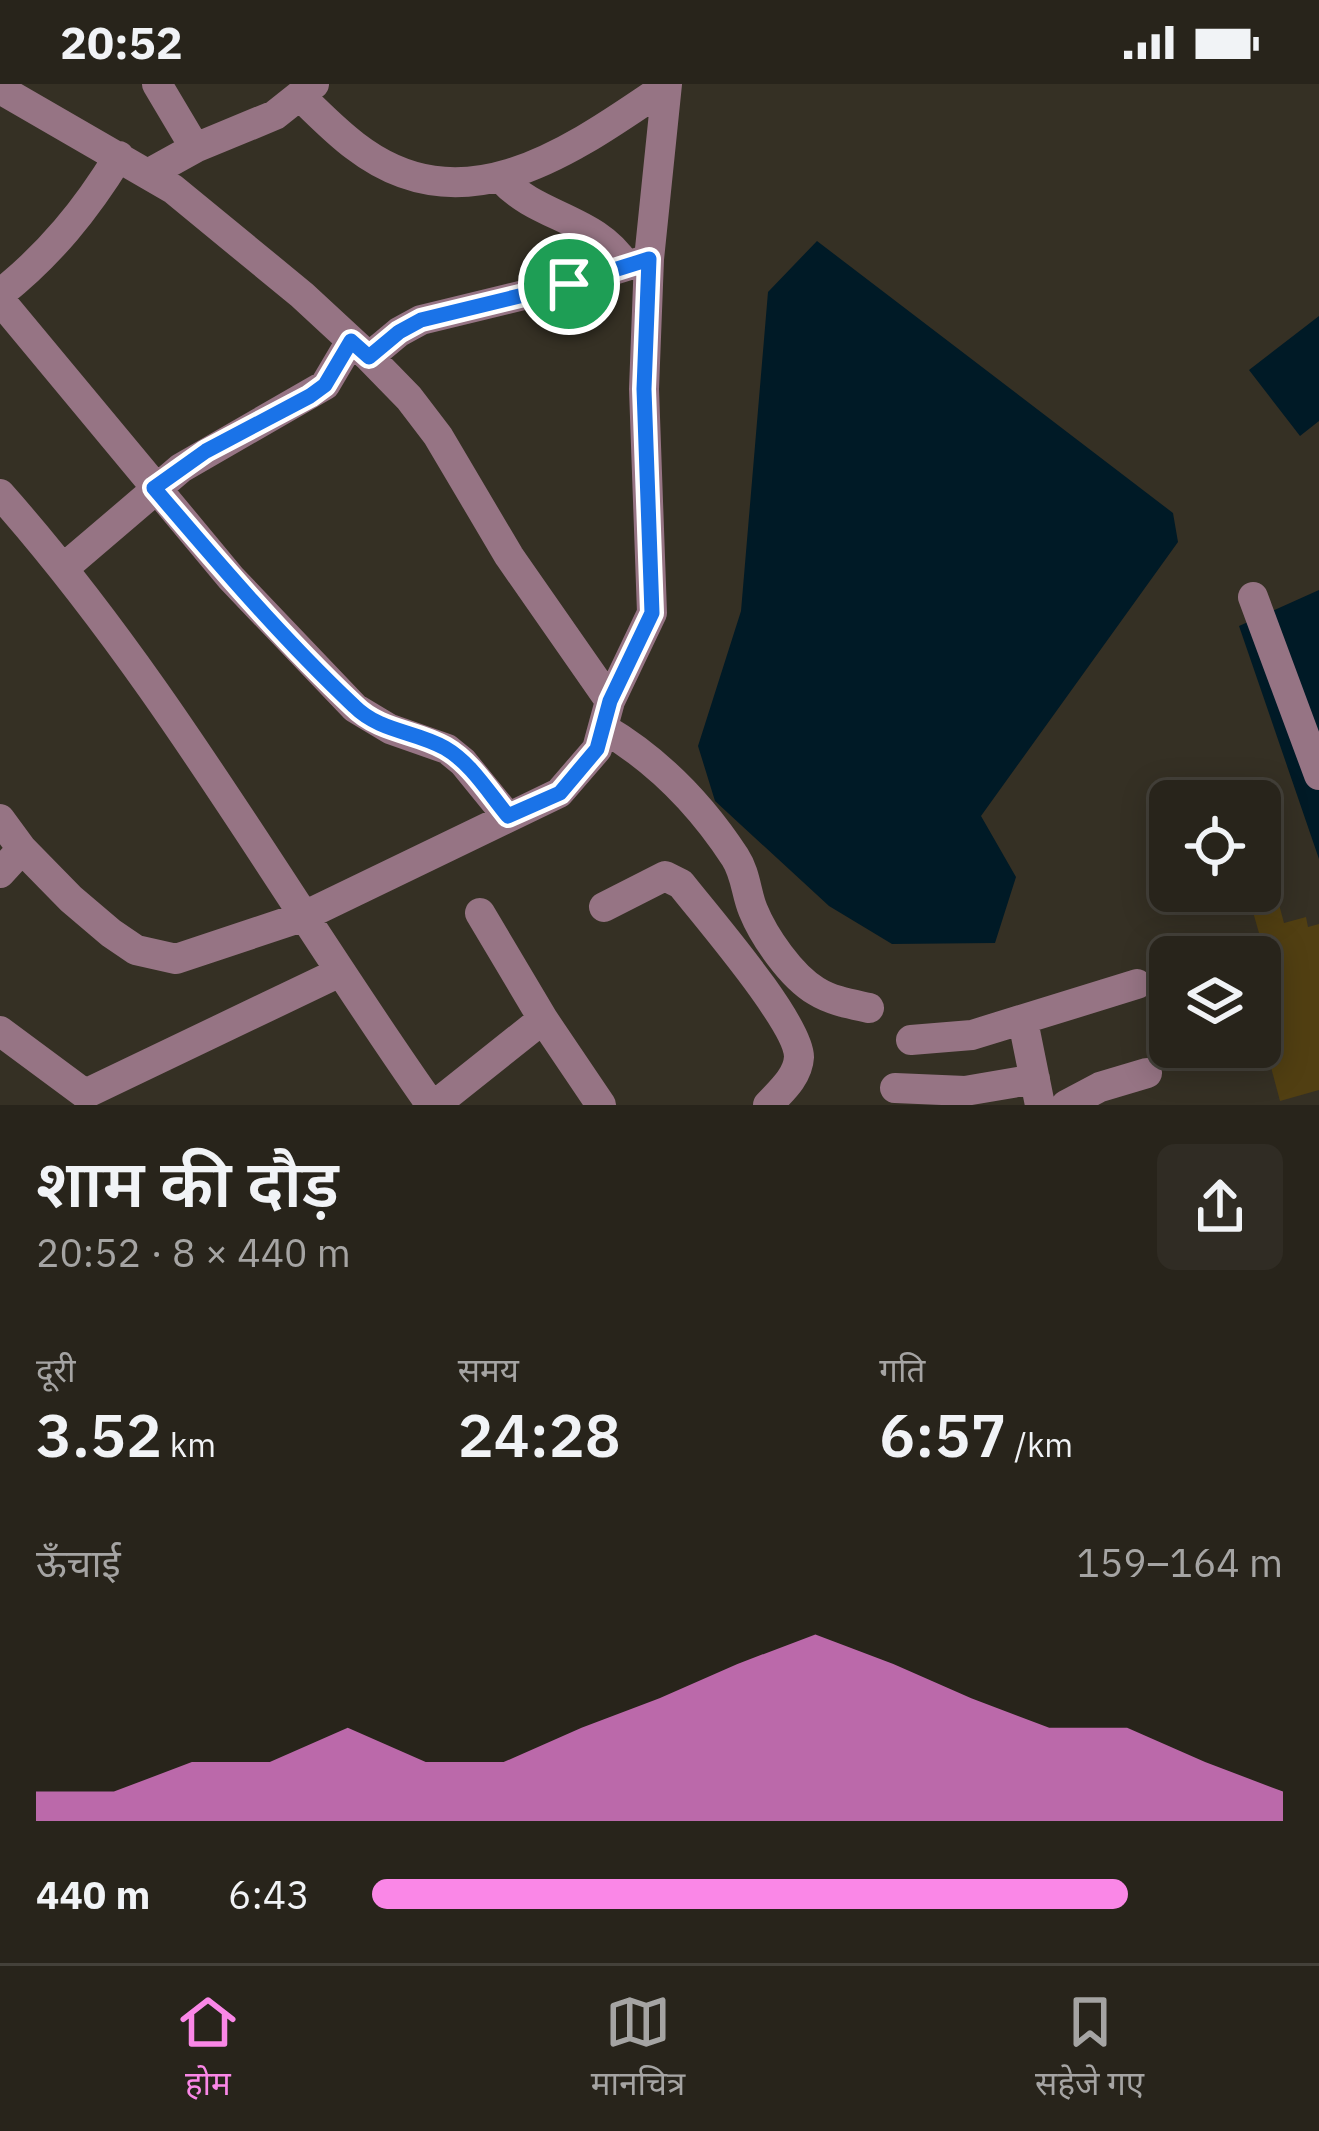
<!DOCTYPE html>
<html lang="hi">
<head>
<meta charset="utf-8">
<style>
	body { margin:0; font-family:"IBM Plex Sans","Noto Sans Devanagari",sans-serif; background:#302c24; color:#f1f3f6; height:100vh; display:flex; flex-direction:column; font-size:45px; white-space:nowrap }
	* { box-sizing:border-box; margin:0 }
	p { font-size:39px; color:#a5a4a3 }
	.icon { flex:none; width:66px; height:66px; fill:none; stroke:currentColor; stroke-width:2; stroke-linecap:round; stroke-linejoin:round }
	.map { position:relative; height:1021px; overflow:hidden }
	.panel { display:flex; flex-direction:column; background:#28241b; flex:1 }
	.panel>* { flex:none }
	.controls { position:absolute; left:1149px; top:696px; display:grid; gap:24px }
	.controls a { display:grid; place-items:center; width:132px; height:132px; border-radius:18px; background:#28241b; box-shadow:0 6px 30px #0003,0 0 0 3px #44413a; font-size:60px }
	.pin { position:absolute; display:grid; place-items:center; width:102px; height:102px; color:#fff; margin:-51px; border:6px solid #fff; border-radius:50%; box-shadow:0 3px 12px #0007 }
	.round { display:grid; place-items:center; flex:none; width:126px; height:126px; border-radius:18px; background:#302c24 }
	.headline { display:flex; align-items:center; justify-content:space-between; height:204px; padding:0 36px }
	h1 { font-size:66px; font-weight:600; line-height:90px }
	.metrics { display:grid; grid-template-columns:repeat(3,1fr); gap:18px; height:204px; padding:12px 36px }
	.metrics div { display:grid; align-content:center }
	.metrics b { font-size:60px; font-weight:600 }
	.metrics small { font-size:33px; font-weight:400 }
	.metrics p { font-size:33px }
	.chart { height:336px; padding:24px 36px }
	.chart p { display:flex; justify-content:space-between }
	.chart svg { width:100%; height:216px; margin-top:12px; fill:#fa87e7; opacity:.7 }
	ul { padding:0 36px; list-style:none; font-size:39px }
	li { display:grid; grid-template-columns:192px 144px 1fr; align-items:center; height:90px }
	li i { height:30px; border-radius:15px; background:#fa87e7 }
	.status { display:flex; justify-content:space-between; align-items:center; height:84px; padding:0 60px; background:#28241b; direction:ltr }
	.status svg { height:33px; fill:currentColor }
	.tab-bar { display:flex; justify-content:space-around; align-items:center; height:168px; border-top:3px solid #44413a; background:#28241b; font-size:33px; color:#a5a4a3 }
	.tab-bar a { display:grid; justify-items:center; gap:6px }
	.tab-bar .selected { color:#fa87e7 }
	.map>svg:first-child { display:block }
	.water { fill:#001a26 }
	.building { fill:#513f12 }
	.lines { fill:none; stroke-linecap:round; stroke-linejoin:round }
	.minor { stroke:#967484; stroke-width:30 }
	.route-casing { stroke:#fff; stroke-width:24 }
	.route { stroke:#1a73e8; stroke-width:15 }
</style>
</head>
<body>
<div class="status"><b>20:52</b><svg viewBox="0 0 49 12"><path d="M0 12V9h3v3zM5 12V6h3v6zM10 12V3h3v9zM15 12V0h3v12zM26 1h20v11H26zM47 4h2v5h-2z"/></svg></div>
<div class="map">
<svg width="1319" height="1021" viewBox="0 0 1319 1021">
	<rect width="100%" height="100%" fill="#353024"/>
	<path class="water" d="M817 157 1173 429 1178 458 981 732 1016 793 995 859 892 860 829 822 715 717 698 662 741 527 768 208Z
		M1319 232V337L1300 352 1249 286Z
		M1319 506V775L1239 542Z"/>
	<path class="building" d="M1270 787 1284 839 1306 833 1308 843 1319 840V1006L1280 1017 1260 942V873H1249L1245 860 1261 856 1247 807H1260V790Z"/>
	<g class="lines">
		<path class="minor" d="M157 0 195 64
			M0 5 173 105 302 211 369 273 409 314 438 352 509 472 610 617
			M300 12C318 29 335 47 355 62 464 146 572 66 665 3
			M148 90 195 64 275 31 314 0
			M502 95C537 134 597 134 626 182
			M0 210C50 170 86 126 119 72
			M0 216 231 494 355 624 390 645 447 665 463 678 507 732
			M369 273 399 248 421 236 569 200 649 175
			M0 410C165 596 287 817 431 1021
			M65 483 181 384 325 301 351 257
			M1253 513 1319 691
			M603 644C656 675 701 721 735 773 746 790 746 809 753 826 764 853 791 892 816 907 832 917 851 920 869 924
			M0 735 22 765 71 815 111 849 136 866 176 875 302 833 559 709 597 665 610 617 652 529 644 305 649 175 667 0
			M0 789 22 765
			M604 823 665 792 681 800C706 832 799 939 799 973 798 993 780 1008 768 1021
			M480 829 543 935 601 1021
			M1023 937 1040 1021
			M0 947 85 1010 338 889
			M911 956 972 951 1137 900
			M895 1004 965 1007 1035 995
			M435 1021 543 935
			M1066 1021 1100 1003 1147 989"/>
	</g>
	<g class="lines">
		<g class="route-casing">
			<path id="route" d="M649 175 644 305 652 529 610 617 597 665 560 709 508 732C489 709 471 679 445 664 415 647 380 648 354 622 283 555 218 479 154 404L206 367 310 312 325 301 351 257 369 273 399 248 421 236 569 200Z"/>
		</g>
		<use href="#route" class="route"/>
	</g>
</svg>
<div class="controls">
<a><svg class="icon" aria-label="locate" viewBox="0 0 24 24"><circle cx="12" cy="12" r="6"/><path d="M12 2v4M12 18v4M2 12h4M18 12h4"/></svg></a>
<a><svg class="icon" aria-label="layers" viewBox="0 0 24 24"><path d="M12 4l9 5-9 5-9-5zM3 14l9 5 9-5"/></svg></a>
</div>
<div class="pin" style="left:569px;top:200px;background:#1e9e55"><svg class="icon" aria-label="arrive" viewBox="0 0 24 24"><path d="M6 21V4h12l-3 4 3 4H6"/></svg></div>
</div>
<section class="panel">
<div class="headline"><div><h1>शाम की दौड़</h1><p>20:52 · 8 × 440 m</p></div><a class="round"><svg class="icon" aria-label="share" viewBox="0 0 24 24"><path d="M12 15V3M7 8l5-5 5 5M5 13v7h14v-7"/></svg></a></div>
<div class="metrics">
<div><p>दूरी</p><b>3.52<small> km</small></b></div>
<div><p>समय</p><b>24:28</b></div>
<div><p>गति</p><b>6:57<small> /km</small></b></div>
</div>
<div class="chart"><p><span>ऊँचाई</span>159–164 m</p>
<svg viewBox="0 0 160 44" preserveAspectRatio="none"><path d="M0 44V38L10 38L20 32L30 32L40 25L50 32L60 32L70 25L80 19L90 12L100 6L110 12L120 19L130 25L140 25L150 32L160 38V44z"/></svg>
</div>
<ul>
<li><b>440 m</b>6:43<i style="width:83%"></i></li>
</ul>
</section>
<nav class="tab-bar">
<a class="selected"><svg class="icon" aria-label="home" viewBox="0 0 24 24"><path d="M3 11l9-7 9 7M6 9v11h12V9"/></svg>होम</a>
<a><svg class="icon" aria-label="map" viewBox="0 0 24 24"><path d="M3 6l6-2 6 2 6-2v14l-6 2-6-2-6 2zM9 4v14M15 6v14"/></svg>मानचित्र</a>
<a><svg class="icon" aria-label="saved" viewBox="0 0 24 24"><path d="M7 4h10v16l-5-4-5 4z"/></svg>सहेजे गए</a>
</nav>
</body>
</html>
